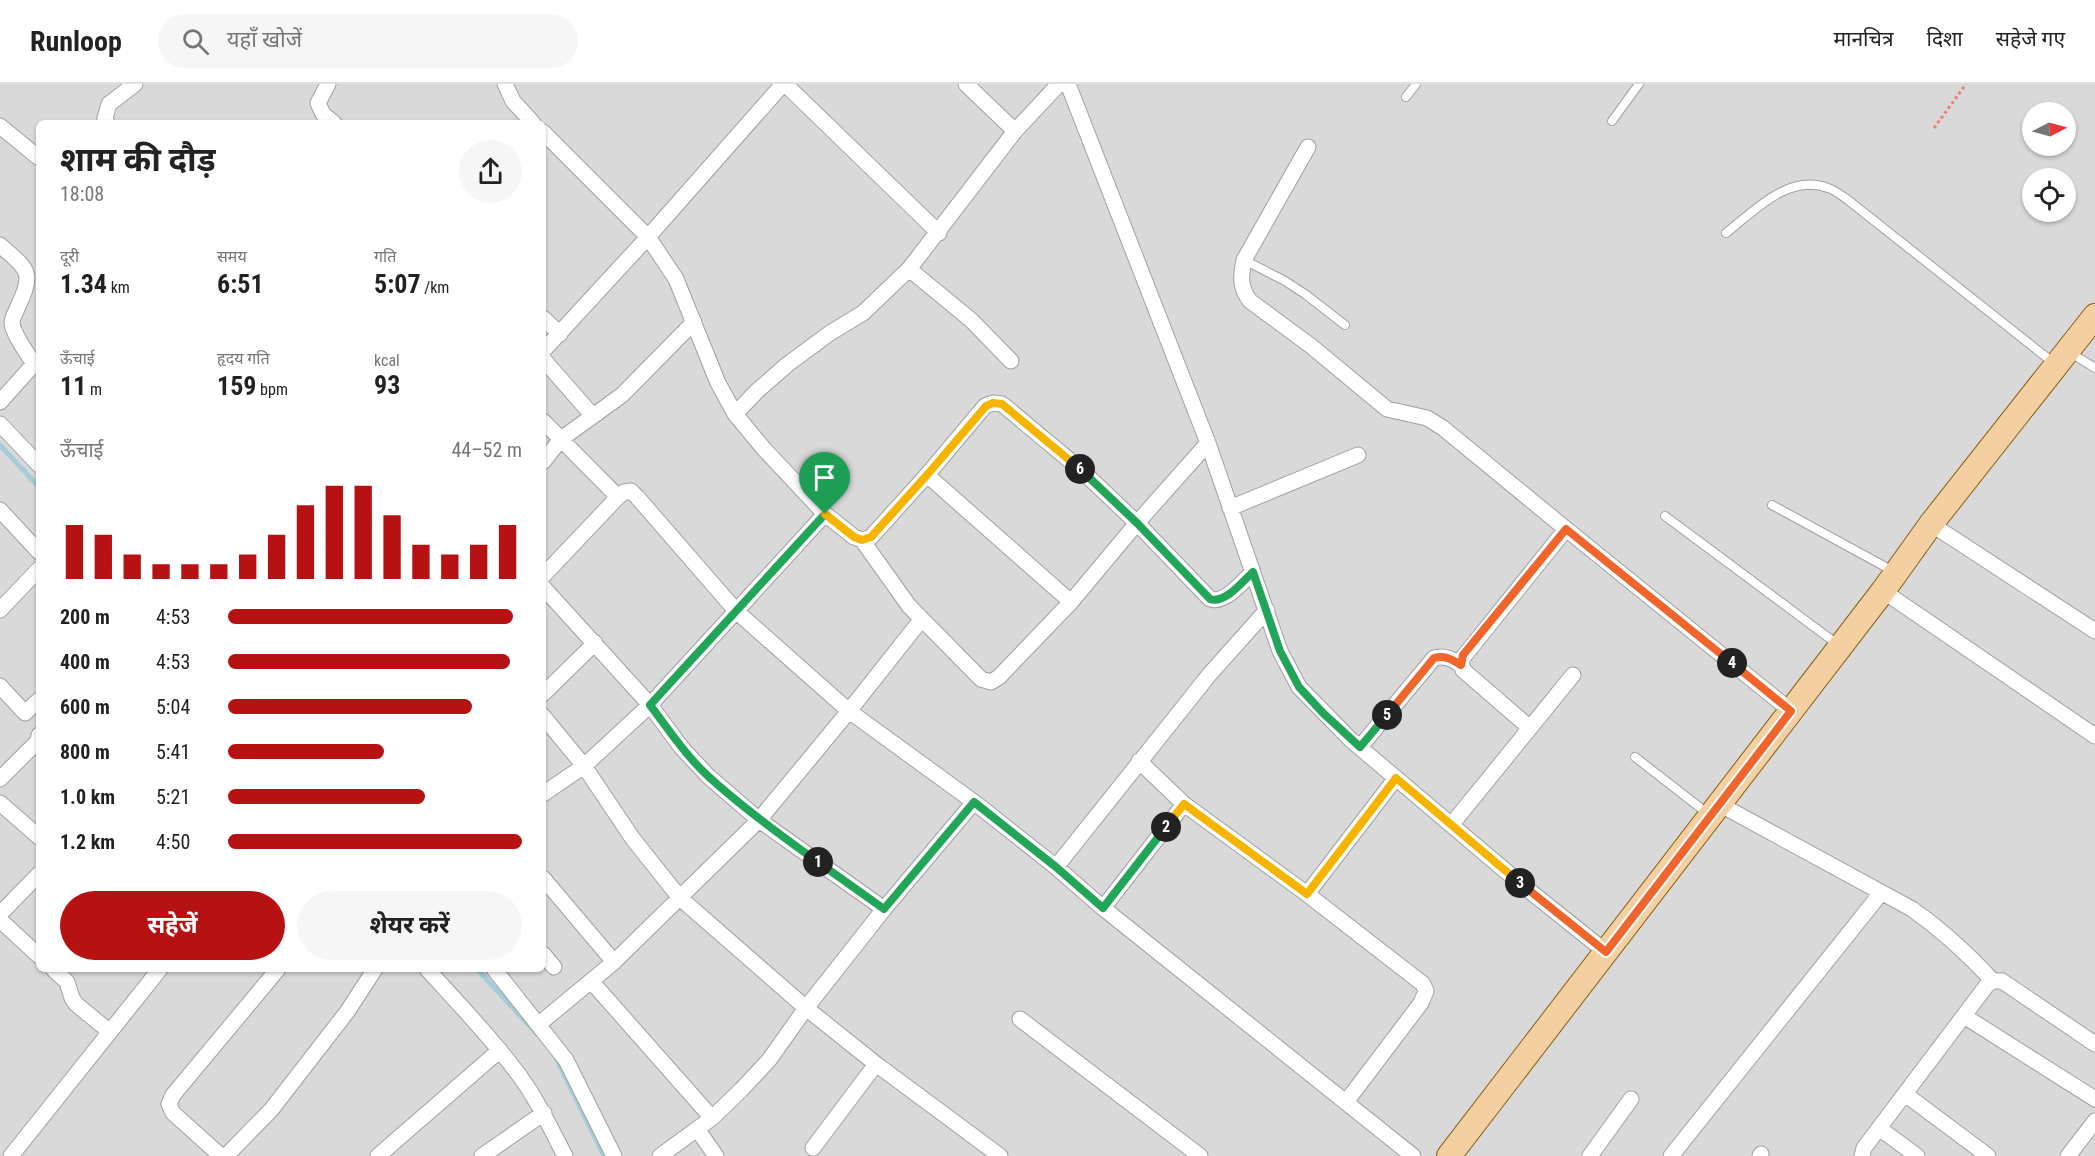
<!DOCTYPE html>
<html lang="hi">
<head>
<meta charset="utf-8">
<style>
	body { margin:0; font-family:"Roboto Condensed","Noto Sans Devanagari",sans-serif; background:#f6f6f6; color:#222; height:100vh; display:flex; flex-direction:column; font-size:22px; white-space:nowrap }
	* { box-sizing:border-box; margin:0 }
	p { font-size:20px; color:#767676 }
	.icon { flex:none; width:33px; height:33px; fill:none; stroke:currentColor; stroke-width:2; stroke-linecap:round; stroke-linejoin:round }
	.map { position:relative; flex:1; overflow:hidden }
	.details { position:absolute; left:36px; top:36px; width:510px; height:852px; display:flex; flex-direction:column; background:#fff; border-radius:9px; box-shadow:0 2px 4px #0004 }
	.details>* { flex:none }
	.needle { width:39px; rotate:84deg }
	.fabs { position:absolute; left:2022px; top:18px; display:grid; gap:12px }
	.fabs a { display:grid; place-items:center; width:54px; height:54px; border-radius:50%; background:#fff; box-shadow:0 2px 4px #0004; font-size:30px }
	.pin { position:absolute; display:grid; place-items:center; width:51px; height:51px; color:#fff; margin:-62px -26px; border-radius:50% 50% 50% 0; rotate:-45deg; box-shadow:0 0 6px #0007 }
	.pin .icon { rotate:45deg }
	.km { position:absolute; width:30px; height:30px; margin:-15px; border-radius:50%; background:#222; color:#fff; font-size:16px; line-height:30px; text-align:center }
	.round { display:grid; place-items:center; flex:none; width:63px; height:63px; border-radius:32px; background:#f6f6f6 }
	.overview { display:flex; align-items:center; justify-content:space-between; height:102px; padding:0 24px }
	h1 { font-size:33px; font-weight:700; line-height:45px }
	.metrics { display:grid; grid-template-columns:repeat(3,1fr); gap:9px; height:102px; padding:6px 24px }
	.metrics div { display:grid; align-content:center }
	.metrics b { font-size:26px; font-weight:700 }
	.metrics small { font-size:16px; font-weight:400 }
	.metrics p { font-size:16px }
	.chart { height:168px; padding:12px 24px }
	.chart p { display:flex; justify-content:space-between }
	.chart svg { width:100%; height:108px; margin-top:6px; stroke:#b61213; stroke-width:6 }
	.primary-button { display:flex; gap:12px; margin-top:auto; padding:12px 24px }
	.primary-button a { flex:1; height:69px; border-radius:36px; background:#b61213; color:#fff; font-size:24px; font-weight:700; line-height:69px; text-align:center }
	.primary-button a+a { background:#f6f6f6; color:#222 }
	ul { padding:0 24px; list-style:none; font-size:20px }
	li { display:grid; grid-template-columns:96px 72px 1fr; align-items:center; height:45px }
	li i { height:15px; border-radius:8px; background:#b61213 }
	header { display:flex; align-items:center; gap:36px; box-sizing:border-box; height:84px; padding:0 30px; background:#fff; border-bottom:2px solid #e0e0e0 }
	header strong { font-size:28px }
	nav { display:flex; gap:33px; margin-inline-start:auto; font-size:21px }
	.search { width:420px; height:54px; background:#f6f6f6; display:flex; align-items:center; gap:15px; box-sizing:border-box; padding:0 21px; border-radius:33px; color:#767676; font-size:22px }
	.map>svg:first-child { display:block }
	.residential { fill:#dad9d9; fill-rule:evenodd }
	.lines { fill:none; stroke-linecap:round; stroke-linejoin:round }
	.stream { stroke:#a6ccd7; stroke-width:5 }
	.lane-casing { stroke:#a0a0a0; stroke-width:10 }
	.street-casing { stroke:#a0a0a0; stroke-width:17 }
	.primary-casing { stroke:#875e0d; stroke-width:26 }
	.path { stroke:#ed7f73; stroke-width:3; stroke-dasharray:3 3; stroke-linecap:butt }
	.lane { stroke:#fff; stroke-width:8 }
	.street { stroke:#fff; stroke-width:15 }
	.primary { stroke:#f3cfa1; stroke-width:24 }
	.split-1-casing { stroke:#fff; stroke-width:12 }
	.split-2-casing { stroke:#fff; stroke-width:12 }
	.split-3-casing { stroke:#fff; stroke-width:12 }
	.split-4-casing { stroke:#fff; stroke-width:12 }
	.split-5-casing { stroke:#fff; stroke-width:12 }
	.split-6-casing { stroke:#fff; stroke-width:12 }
	.split-7-casing { stroke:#fff; stroke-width:12 }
	.split-1 { stroke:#22a559; stroke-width:8 }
	.split-2 { stroke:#22a559; stroke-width:8 }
	.split-3 { stroke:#f5b400; stroke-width:8 }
	.split-4 { stroke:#f0652b; stroke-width:8 }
	.split-5 { stroke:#f0652b; stroke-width:8 }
	.split-6 { stroke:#22a559; stroke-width:8 }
	.split-7 { stroke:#f5b400; stroke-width:8 }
</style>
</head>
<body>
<header>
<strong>Runloop</strong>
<div class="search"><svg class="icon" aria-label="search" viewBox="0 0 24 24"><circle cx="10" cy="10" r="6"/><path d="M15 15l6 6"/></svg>यहाँ खोजें</div>
<nav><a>मानचित्र</a><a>दिशा</a><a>सहेजे गए</a></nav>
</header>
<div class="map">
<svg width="2095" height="1072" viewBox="0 0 2095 1072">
	<rect width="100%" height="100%" fill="#ece9e3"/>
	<path class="residential" d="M0 0H2095V1072H0ZM2032 28H2066V62H2032ZM39 39H543V885H39ZM2032 94H2066V128H2032Z"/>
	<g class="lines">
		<path class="stream" d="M0 361 39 403
			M477 885 537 950
			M556 974 604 1072"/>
		<g class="lane-casing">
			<path id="lane" d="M1406 13 1416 0
				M1612 37 1639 0
				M1726 149C1754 127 1789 89 1828 104 1835 106 1842 112 1848 116L2055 280
				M1244 176 1285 197 1305 210 1345 241
				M2071 269 2095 284
				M1772 421 1893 487
				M1665 432 1837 560
				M1635 673 1707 729"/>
		</g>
		<g class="street-casing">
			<path id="street" d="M328 0 318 19 323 30 334 39
				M505 0 513 17 533 39
				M785 0 939 149
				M966 0 1015 47
				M1068 0 1208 359 1280 567 1299 603 1351 656 1521 800 1606 868
				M107 39 105 34 109 20 135 0
				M0 42 39 74
				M543 48 648 153 676 195 718 299 735 330 764 365 825 430 650 621 584 682 543 710
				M1308 63 1244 176C1241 192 1239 202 1250 217L1311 262 1387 325 1427 334 1443 344 1566 445
				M0 161C24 183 36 186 19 220 17 226 13 232 12 238 12 249 28 270 34 280L0 318
				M909 185 971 236 1011 277
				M543 234 560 250
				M543 267 648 153 783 0
				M543 275 593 332 561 355 543 378
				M735 330 757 307 788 280 830 249 863 229 909 185 1015 47 1059 0
				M593 332 622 311 694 238
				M543 337 618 413 543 492
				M0 340 39 381
				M927 391 1071 518
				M618 413 624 408 631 407 638 414 737 528 849 627 974 718 1056 783 1103 824 1413 1072
				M1230 424 1358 371
				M0 426 39 468
				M825 430 854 453 862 456 871 453 927 391 985 322 993 319 1002 320 1080 385 1137 439 1210 515C1225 520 1242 498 1253 488
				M1931 440 2095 547
				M862 456 909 522 981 595 991 598 999 593 1071 518 1137 439 1208 359
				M543 503 650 621 681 663 708 692 759 736 884 825
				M1883 507 2095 652
				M0 526 39 485
				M0 602 25 629 39 616
				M543 610 595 559
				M543 632 584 682 633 755 680 814 806 924 876 980 1000 1072
				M1530 644 1463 586 1461 576 1566 445 1791 627
				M1360 663 1434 574C1445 571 1452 575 1461 581
				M1139 677 1184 720 1307 810 1423 900 1426 907 1421 919 1346 1018
				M0 695 38 657 39 651
				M0 719 39 753
				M1719 720 1912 825C1942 846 1968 870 1993 897
				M1452 740 1573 591
				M1056 783 1209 591 1267 526
				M543 794 614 878
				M1307 810 1396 694
				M1103 824 1184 720
				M0 830 39 790
				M0 836 39 872
				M543 870 554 883
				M53 885 67 898 72 914 76 920 110 948
				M427 885C457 918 489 951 516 987 536 1013 550 1043 565 1072
				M494 885 566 976 614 1072
				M591 897 712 1034
				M1964 932 2095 1015
				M1020 935 1200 1072
				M539 940 614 878 759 736 849 627 921 536
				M1905 1010 1988 1072
				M1879 1044 1917 1072
				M697 1045 716 1072
				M813 1064 876 980
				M11 1072 160 885
				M221 1072 173 1029 169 1020 173 1011 278 885
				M226 1072 271 1026 347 928 375 885
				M378 1072 500 966
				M482 1072 544 1029
				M660 1072 712 1034 741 1006 769 976 806 924 884 825 974 718
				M1590 1072 1631 1015
				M1671 1072 1881 809
				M1760 1072 1761 1070
				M1862 1072 1864 1064 1987 901 1993 897H2002L2095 960
				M2068 1072 2095 1037"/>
		</g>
		<g class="primary-casing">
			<path id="primary" d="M1449 1072 1883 507 1931 440 2095 232"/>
		</g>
		<path class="path" d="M1934 44 1966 0"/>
		<use href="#lane" class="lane"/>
		<use href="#street" class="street"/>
		<use href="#primary" class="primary"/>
	</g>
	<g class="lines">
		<g class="split-1-casing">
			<path id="split-1" d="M818 778C780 751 743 724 709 693 686 672 669 646 650 621L825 430"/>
		</g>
		<g class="split-2-casing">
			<path id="split-2" d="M818 778 884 825 974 718 1056 783 1103 824 1166 743"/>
		</g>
		<g class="split-3-casing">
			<path id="split-3" d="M1166 743 1184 720 1307 810 1396 694 1520 799"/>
		</g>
		<g class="split-4-casing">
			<path id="split-4" d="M1520 799 1606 868 1791 627 1732 579"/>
		</g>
		<g class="split-5-casing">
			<path id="split-5" d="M1387 631 1434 574C1445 571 1451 575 1461 581L1463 571 1566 445 1732 579"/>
		</g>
		<g class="split-6-casing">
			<path id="split-6" d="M1080 385 1137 439 1210 515C1225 520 1242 498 1253 488L1280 567 1299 603 1323 629 1360 663 1387 631"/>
		</g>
		<g class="split-7-casing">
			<path id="split-7" d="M825 430 854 453 862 456 871 453 927 391 986 322 993 319 1002 320 1080 385"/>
		</g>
		<use href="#split-1" class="split-1"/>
		<use href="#split-2" class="split-2"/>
		<use href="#split-3" class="split-3"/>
		<use href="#split-4" class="split-4"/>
		<use href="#split-5" class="split-5"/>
		<use href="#split-6" class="split-6"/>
		<use href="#split-7" class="split-7"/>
	</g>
</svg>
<div class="fabs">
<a><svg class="needle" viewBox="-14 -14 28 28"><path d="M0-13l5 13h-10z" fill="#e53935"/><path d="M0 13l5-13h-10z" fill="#767676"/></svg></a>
<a><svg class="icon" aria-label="locate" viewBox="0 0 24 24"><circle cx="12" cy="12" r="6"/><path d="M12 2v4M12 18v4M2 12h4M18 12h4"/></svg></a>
</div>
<div class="pin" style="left:825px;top:430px;background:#1e9e55"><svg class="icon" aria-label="arrive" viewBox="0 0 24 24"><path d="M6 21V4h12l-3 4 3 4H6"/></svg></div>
<b class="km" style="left:818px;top:778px">1</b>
<b class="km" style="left:1166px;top:743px">2</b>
<b class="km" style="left:1520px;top:799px">3</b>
<b class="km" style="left:1732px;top:579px">4</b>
<b class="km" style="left:1387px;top:631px">5</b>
<b class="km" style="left:1080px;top:385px">6</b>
<section class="details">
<div class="overview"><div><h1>शाम की दौड़</h1><p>18:08</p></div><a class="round"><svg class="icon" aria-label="share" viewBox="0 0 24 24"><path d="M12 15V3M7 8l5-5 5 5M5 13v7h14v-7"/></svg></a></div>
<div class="metrics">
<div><p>दूरी</p><b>1.34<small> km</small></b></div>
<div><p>समय</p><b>6:51</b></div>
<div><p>गति</p><b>5:07<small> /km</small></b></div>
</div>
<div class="metrics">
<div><p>ऊँचाई</p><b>11<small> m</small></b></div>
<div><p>हृदय गति</p><b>159<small> bpm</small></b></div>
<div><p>kcal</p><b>93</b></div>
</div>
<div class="chart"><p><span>ऊँचाई</span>44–52 m</p>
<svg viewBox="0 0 160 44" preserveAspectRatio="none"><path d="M5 44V22M15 44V26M25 44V34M35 44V38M45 44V38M55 44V38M65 44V34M75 44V26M85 44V14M95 44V6M105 44V6M115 44V18M125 44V30M135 44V34M145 44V30M155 44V22"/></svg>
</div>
<ul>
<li><b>200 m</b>4:53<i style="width:97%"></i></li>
<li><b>400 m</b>4:53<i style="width:96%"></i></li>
<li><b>600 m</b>5:04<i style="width:83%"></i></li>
<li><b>800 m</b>5:41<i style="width:53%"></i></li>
<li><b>1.0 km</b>5:21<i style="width:67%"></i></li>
<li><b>1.2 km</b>4:50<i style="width:100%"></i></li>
</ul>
<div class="primary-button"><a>सहेजें</a><a>शेयर करें</a></div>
</section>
</div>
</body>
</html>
